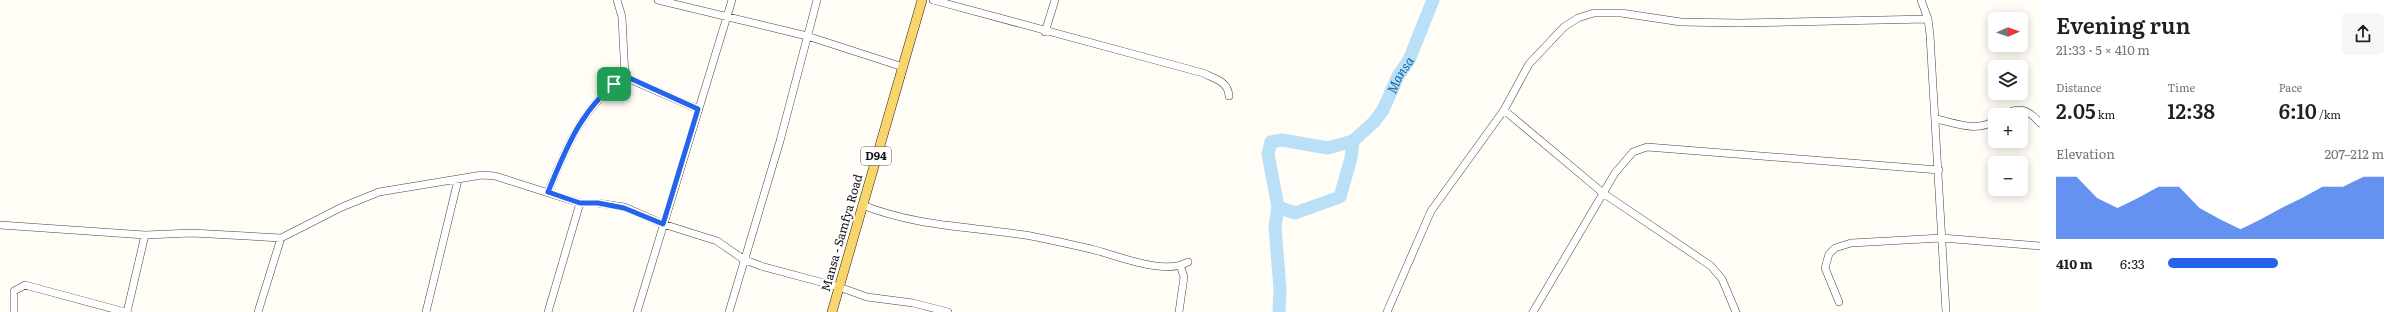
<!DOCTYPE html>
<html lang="en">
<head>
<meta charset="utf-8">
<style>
	body { margin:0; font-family:Literata,serif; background:#f6f6f6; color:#202124; height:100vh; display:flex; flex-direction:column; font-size:15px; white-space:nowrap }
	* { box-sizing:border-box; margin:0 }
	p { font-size:13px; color:#757577 }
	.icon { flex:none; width:22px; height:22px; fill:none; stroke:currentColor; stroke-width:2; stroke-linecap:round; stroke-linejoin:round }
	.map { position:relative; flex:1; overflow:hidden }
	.details { display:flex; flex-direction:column; background:#fff; width:360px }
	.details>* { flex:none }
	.needle { width:26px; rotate:88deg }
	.fabs { position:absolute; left:1988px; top:12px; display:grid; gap:8px }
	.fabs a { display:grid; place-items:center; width:40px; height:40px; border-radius:6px; background:#fff; box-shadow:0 2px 10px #0003; font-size:20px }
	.pin { position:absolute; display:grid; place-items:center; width:34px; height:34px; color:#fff; margin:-17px; border-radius:8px; box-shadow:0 2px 6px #0006 }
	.round { display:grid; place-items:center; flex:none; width:42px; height:42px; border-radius:6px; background:#f6f6f6 }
	.overview { display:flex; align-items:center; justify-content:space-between; height:68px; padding:0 16px }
	h1 { font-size:22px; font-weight:600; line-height:30px }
	.metrics { display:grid; grid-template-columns:repeat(3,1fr); gap:6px; height:68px; padding:4px 16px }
	.metrics div { display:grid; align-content:center }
	.metrics b { font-size:20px; font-weight:600 }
	.metrics small { font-size:11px; font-weight:400 }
	.metrics p { font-size:11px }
	.chart { height:112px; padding:8px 16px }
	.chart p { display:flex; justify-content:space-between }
	.chart svg { width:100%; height:72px; margin-top:4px; fill:#2563eb; opacity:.7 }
	ul { padding:0 16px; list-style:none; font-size:13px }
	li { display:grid; grid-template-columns:64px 48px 1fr; align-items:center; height:30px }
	li i { height:10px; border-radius:5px; background:#2563eb }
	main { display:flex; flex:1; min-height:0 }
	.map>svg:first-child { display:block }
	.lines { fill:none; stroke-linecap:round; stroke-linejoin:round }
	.river { stroke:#b9e0f7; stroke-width:13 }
	.minor-casing { stroke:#444; stroke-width:8 }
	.major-casing { stroke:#222; stroke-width:10 }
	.minor { stroke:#fff; stroke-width:7 }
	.major { stroke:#f9d66b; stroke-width:9 }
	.route-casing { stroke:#fff; stroke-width:8 }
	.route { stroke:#2563eb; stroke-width:5 }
	.labels { text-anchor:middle; stroke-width:4; stroke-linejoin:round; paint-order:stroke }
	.shield { fill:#fff; stroke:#585858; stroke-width:1 }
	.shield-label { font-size:11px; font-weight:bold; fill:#111 }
	.street-label { font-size:12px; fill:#111; stroke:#fff }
	.water-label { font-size:13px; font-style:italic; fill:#1768a6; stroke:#fff }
</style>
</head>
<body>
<main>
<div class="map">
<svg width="2040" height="312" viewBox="0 0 2040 312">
	<rect width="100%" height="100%" fill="#fffdf5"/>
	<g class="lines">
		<g class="river">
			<path d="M1278 207 1295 213 1340 197 1351 158 1353 141"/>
			<path id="s1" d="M1279 312 1280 289 1275 227 1278 207 1268 154 1271 142 1282 140 1328 148 1353 141 1374 122 1383 110 1398 76 1409 60 1433 0"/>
		</g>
		<g class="minor-casing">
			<path id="minor" d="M617 0 622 17 625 77
				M658 0 807 36 903 67
				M933 0 1203 73C1215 79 1228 81 1229 96
				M1921 0 1928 19 1930 35 1946 312
				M1045 32 1055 0
				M625 77 698 109
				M1504 110 1603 193 1711 266 1722 279 1736 312
				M2003 115C2019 106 2028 109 2040 123
				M1936 119C1955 123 1978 133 1995 120
				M548 192C567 146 582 106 625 77
				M862 205C919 227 967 226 1025 235 1047 239 1069 244 1091 249 1116 255 1164 276 1188 262
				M0 225 145 235 192 233 281 238 342 207 379 192 482 175 495 176 580 203H597L624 207 663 224 717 241 743 259 761 266 839 287 867 297 913 303 948 312
				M1839 302 1825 268 1829 254 1835 248 1851 243 1942 238 2040 246
				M14 312V291L25 285 125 312
				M127 312 145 235
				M258 312 281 238
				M426 312 458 180
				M548 312 580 203
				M637 312 732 0
				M729 312 780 141 817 0
				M1179 312 1184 277 1180 265
				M1387 312 1431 211 1504 110 1529 64 1564 27 1578 18 1594 13H1621L1681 22 1739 23 1928 19
				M1533 312 1615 173 1633 152 1647 147 1939 170"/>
		</g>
		<g class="major-casing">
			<path id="major" d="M832 312 922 0"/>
		</g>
		<use href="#minor" class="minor"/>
		<use href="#major" class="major"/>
	</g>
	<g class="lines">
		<g class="route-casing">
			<path id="route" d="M625 76 698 109 663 224 624 208 598 203H580L548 192C567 146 582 106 625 76Z"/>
		</g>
		<use href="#route" class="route"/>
	</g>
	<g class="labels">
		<rect class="shield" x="861" y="147" width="30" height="18" rx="3"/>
		<g class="shield-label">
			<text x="876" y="160">D94</text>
		</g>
		<g class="street-label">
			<text transform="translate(842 233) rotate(-74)" y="4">Mansa - Samfya Road</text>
		</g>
		<g class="water-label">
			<text dy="5" stroke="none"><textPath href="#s1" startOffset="338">Mansa</textPath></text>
		</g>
	</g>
</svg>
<div class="fabs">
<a><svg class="needle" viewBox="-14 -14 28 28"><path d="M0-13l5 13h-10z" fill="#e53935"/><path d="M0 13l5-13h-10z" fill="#757577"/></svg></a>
<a><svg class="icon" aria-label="layers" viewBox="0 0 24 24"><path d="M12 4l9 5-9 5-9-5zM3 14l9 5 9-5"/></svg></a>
<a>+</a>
<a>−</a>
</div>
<div class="pin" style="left:614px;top:84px;background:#1e9e55"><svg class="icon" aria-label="arrive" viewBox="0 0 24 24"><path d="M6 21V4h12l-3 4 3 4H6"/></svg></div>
</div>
<section class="details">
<div class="overview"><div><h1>Evening run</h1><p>21:33 · 5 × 410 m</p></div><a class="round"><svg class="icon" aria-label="share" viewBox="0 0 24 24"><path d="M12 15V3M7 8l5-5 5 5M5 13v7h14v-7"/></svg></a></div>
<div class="metrics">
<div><p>Distance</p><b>2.05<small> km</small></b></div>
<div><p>Time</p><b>12:38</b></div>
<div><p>Pace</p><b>6:10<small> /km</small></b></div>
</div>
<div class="chart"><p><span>Elevation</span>207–212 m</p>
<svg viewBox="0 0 160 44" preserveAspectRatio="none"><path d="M0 44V6L10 6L20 19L30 25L40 19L50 12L60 12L70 25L80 32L90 38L100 32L110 25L120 19L130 12L140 12L150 6L160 6V44z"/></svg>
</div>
<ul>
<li><b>410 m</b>6:33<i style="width:51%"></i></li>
</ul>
</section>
</main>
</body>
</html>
